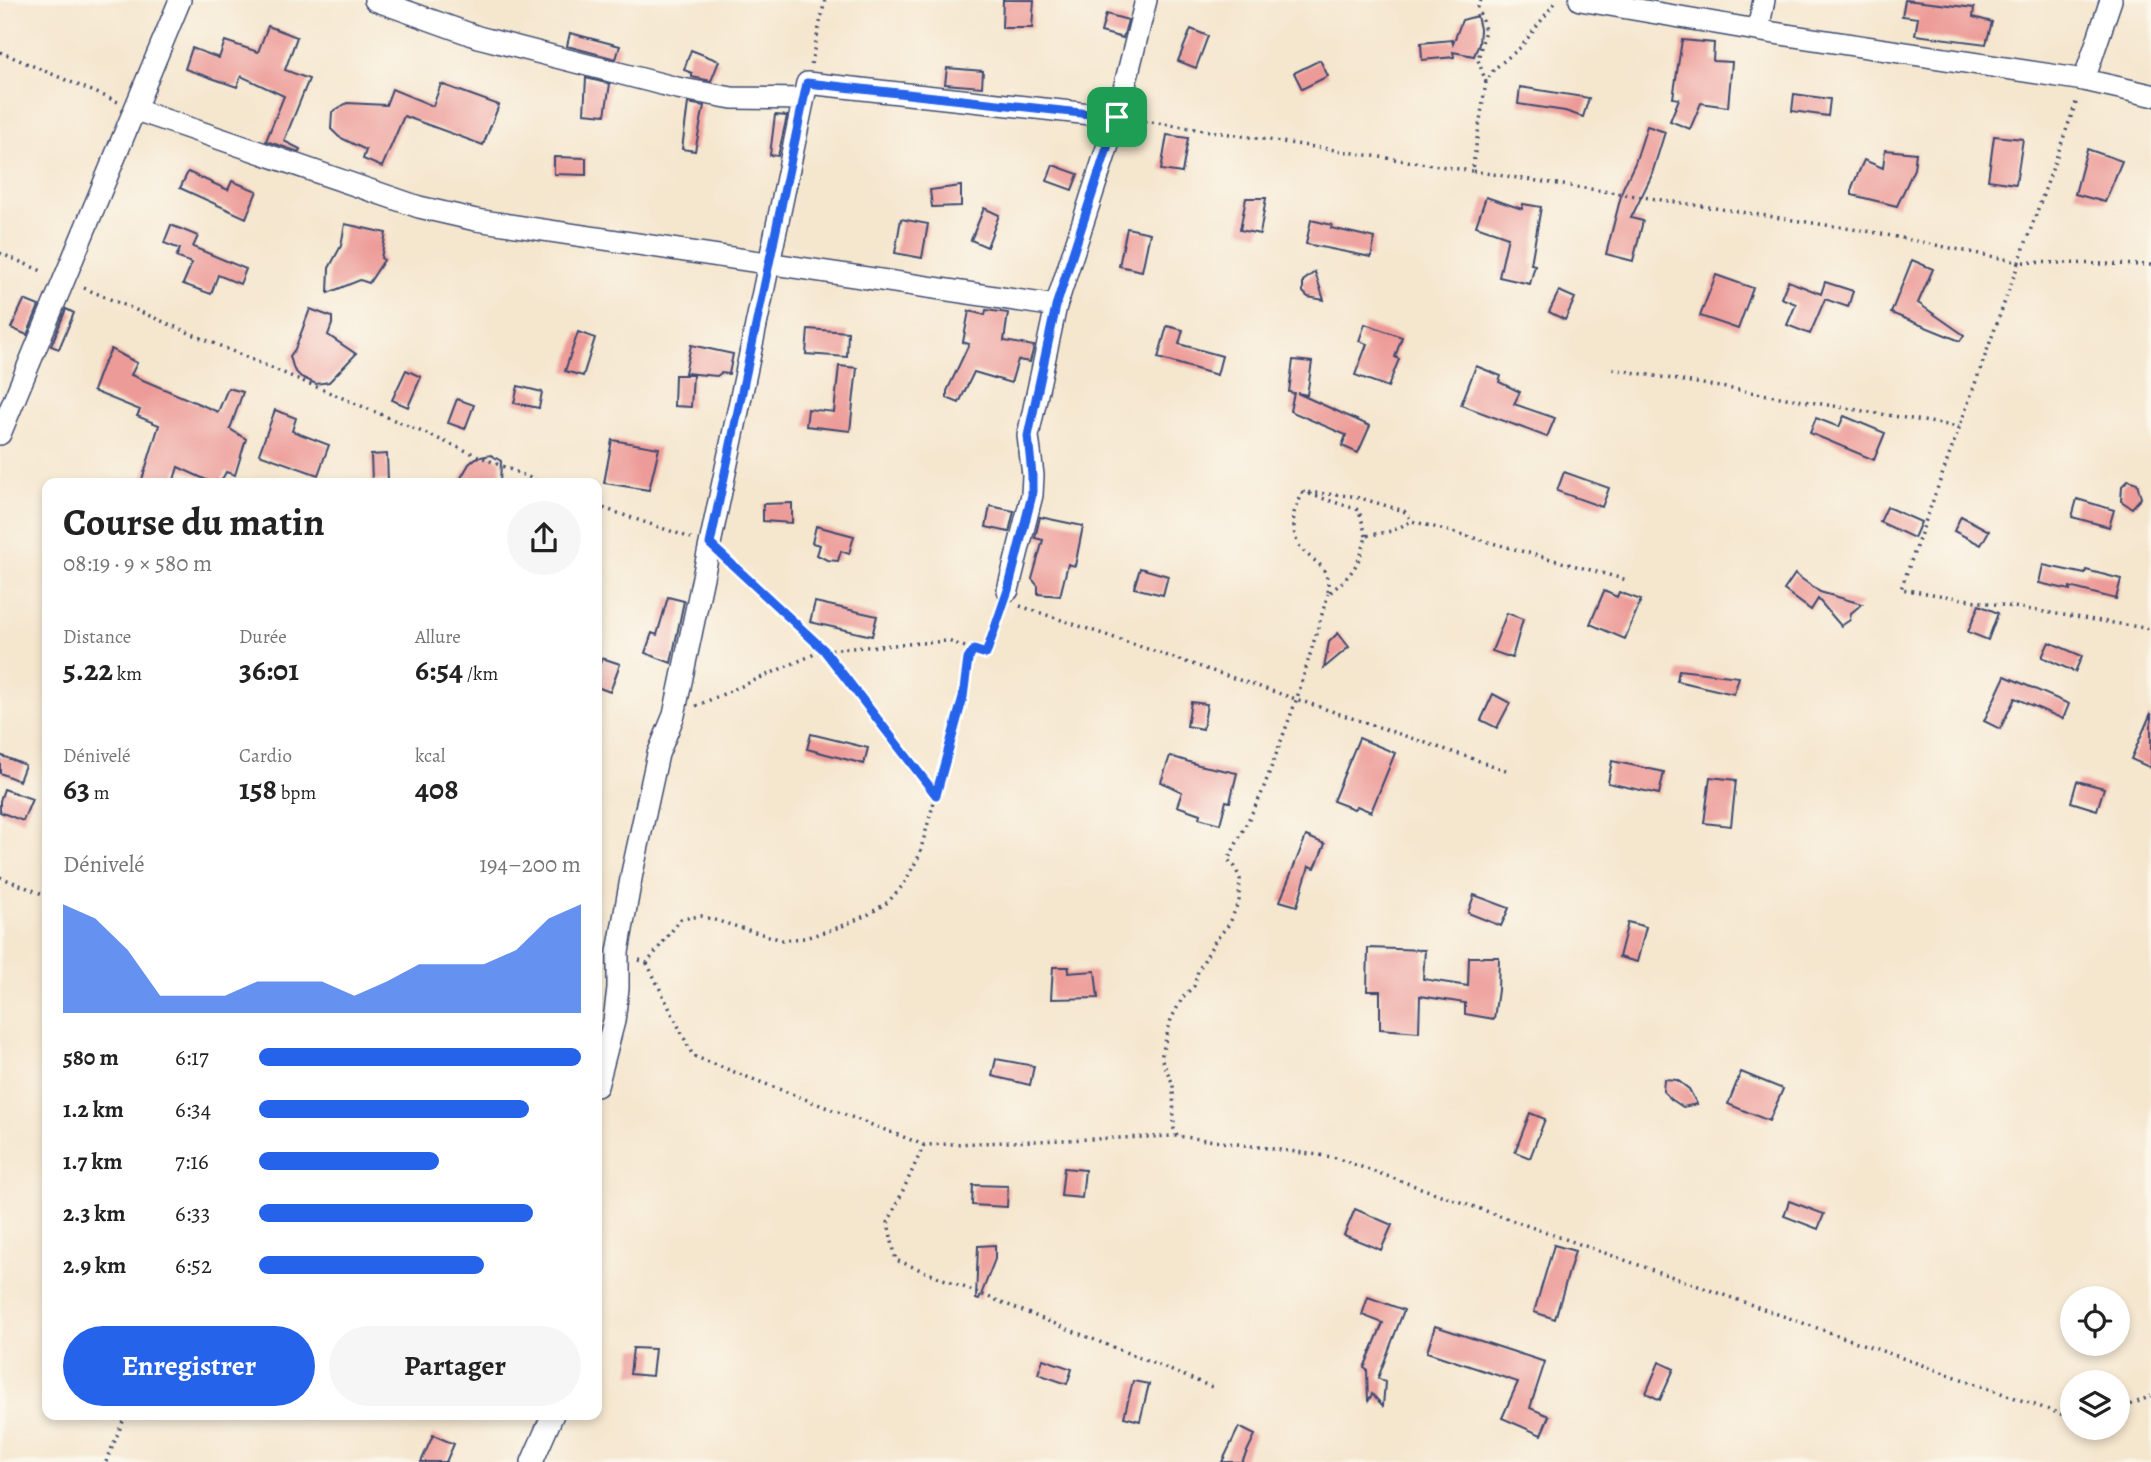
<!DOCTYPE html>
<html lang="fr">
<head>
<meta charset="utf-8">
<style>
	body { margin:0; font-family:Alegreya,serif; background:#f6f6f6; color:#222; height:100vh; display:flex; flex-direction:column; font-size:26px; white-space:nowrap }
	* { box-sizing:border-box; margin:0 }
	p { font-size:23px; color:#767676 }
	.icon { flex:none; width:38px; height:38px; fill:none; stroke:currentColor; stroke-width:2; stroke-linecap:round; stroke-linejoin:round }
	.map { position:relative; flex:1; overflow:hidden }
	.side { position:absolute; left:42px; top:478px; width:560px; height:942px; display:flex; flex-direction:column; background:#fff; border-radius:14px; box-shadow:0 4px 10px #0003 }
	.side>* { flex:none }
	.tools { position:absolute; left:2060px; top:1286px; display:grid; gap:14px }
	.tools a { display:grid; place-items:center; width:70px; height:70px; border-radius:50%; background:#fff; box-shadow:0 4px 10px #0003; font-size:35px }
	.pin { position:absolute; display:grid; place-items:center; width:60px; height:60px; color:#fff; margin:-30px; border-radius:14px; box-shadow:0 4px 10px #0006 }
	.round { display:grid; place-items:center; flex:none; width:74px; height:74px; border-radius:37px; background:#f6f6f6 }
	.headline { display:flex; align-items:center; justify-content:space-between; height:119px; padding:0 21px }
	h1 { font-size:38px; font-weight:700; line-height:52px }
	.stats { display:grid; grid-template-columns:repeat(3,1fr); gap:10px; height:119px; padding:7px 21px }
	.stats div { display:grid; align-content:center }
	.stats b { font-size:30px; font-weight:700 }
	.stats small { font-size:19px; font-weight:400 }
	.stats p { font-size:19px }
	.chart { height:196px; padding:14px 21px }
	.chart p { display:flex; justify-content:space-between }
	.chart svg { width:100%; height:126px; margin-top:7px; fill:#2563eb; opacity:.7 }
	.cta { display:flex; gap:14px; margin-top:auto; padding:14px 21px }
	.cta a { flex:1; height:80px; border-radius:42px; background:#2563eb; color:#fff; font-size:28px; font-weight:700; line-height:80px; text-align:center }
	.cta a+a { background:#f6f6f6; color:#222 }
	ul { padding:0 21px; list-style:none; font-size:23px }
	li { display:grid; grid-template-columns:112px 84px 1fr; align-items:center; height:52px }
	li i { height:18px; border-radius:9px; background:#2563eb }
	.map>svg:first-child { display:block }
	.building { fill:#ed9b98 }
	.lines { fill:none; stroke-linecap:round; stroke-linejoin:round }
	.minor-casing { stroke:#3c4a6f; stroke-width:24 }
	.path { stroke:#3c4a6f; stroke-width:3.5; stroke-dasharray:2 5; stroke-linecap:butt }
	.minor { stroke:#fff; stroke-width:21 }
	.route-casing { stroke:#fff; stroke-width:14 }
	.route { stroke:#2563eb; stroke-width:9 }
</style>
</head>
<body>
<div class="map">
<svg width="2151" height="1462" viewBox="0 0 2151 1462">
	<rect width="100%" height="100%" fill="#fbf7ec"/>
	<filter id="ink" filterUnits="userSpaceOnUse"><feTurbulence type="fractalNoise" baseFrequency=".0143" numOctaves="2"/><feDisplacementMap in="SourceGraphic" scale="14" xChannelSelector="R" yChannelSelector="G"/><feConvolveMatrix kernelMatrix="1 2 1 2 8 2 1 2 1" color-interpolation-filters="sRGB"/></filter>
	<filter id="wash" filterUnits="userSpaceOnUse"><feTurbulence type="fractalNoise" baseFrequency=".00686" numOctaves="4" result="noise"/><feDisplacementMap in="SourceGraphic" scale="28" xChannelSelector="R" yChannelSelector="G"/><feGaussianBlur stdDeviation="1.57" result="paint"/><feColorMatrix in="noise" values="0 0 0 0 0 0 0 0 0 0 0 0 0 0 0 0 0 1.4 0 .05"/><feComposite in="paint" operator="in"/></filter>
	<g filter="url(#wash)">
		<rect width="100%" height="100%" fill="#f5e6ce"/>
		<g id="blocks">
			<path class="building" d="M1003 0H1034L1032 28H1002Z
				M1905 0 1974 8 1973 17 1992 22 1986 44 1915 35 1918 18 1902 16Z
				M1106 14 1128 20 1123 38 1101 32Z
				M1477 16 1480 29 1479 44 1474 56 1453 52 1454 57 1422 60 1421 43 1452 40 1453 44 1462 20Z
				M268 26 297 37 285 70 309 79 284 141 300 149 299 152 266 141 284 96 241 76 237 87 185 69 192 48 219 58 225 41 258 52Z
				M1191 29 1208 36 1196 68 1178 61Z
				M570 33 620 46 616 59 567 46Z
				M1682 40 1714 43 1713 61 1732 62 1728 107 1701 103 1690 129 1670 121 1679 99 1673 98Z
				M691 50 719 61 711 81 692 77V73L684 70Z
				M1320 60 1328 76 1302 89 1294 73Z
				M947 68 983 71 982 87 945 84Z
				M586 78 610 84 605 115 584 113Z
				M441 84 499 105 483 145 404 116 382 167 363 159 366 150 339 137 331 129 332 112 347 103 386 105 392 89 433 106Z
				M1520 87 1589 98 1583 117 1565 111 1518 104Z
				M1794 94 1830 99 1828 116 1792 111Z
				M688 103 704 106 695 151 682 149Z
				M775 115 787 116 778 156 770 155Z
				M1647 126 1665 132 1651 177 1631 218 1643 221 1633 261 1606 254 1623 188 1635 163Z
				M1167 135 1188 138 1182 173 1161 170Z
				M1994 136 2023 139 2016 184 1988 180Z
				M2087 149 2122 161 2105 202 2075 194Z
				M1885 150 1916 153 1914 169 1897 206 1852 195V187L1864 160 1883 168Z
				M554 157 586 158V175L554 174Z
				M1053 165 1078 174 1072 190 1047 181Z
				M188 172 228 190 232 181 257 191 246 218 180 188Z
				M961 186V206L932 207 930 190Z
				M1486 197 1522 209 1523 204 1541 207 1531 264 1535 265 1530 284 1499 277 1508 237 1476 226Z
				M1246 198H1266L1260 234 1240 230Z
				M984 208 999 215 987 247 971 240Z
				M901 219 928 224 922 258 895 253Z
				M1311 220 1332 225 1331 228 1375 238 1371 257 1306 244Z
				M345 224 386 233 381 258 384 260 369 283 360 280 328 293 329 268 341 246Z
				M171 225 198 236 193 247 246 269 240 284 218 275 211 294 183 284 192 263 176 257 180 249 164 243Z
				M1127 228 1150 233 1142 271 1119 266Z
				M1912 260 1933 269 1918 303 1964 335 1960 341 1891 313Z
				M1315 272 1324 300 1308 297 1303 292V281Z
				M1716 275 1753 288 1738 329 1700 316Z
				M1788 281 1821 294 1825 282 1853 291 1848 307 1825 299 1810 334 1787 325 1796 304 1781 298Z
				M1559 291 1575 298 1565 320 1549 312Z
				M24 300 39 306 27 335 11 328Z
				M66 309 74 313 59 349 51 346Z
				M310 309 332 317V324L328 335 356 354 329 382 316 384 301 377 294 370 290 356 295 349Z
				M986 310 1008 313 1004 341 1034 346 1030 362 1018 360 1011 383 974 372 959 403 947 398V391L969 344 963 342 969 311 985 315Z
				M1365 324 1402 337 1395 357 1399 359 1388 387 1355 375 1367 344 1359 341Z
				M1167 326 1183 330 1179 344 1222 356 1217 375 1158 358Z
				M808 329 848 332 847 357 806 354Z
				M578 332 595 338 583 376 565 371Z
				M691 345 733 354 729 374 721 373 717 376 685 373Z
				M111 349 137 363 131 375 218 412 228 388 243 392 230 429 246 439 235 475 226 472 220 483H213L178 467 173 483H141L159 425 137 416 140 410 93 391 102 367Z
				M1293 360 1312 362 1307 395 1297 393 1370 426 1358 453 1342 446 1346 435 1290 411 1294 393 1289 392Z
				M839 366 857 368 850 431 806 426 808 409 834 412Z
				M1476 366 1501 376 1499 382 1520 392 1514 404 1555 418 1547 437 1461 405Z
				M406 370 421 377 408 407 392 400Z
				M675 375H693L691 407 674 406Z
				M518 386 542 392 539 408 514 403Z
				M457 399 474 405 465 429 448 423Z
				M275 410 296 418 292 431 329 445 318 475 259 454Z
				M1844 416 1885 433 1874 460 1810 433 1816 418 1839 427Z
				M612 440 659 448 649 490 604 483Z
				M387 454 388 481H372L371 455Z
				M491 455 501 461 500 483H458L469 464 476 458Z
				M1564 472 1609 488 1602 507 1557 491Z
				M2128 480 2137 483 2141 498 2132 508 2121 501 2122 486Z
				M2077 499 2114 510 2109 527 2072 517Z
				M792 503V523L763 521V504Z
				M990 506 1014 511 1009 532 986 527Z
				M1887 507 1921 522 1914 538 1880 522Z
				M1961 516 1989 531 1981 545 1954 531Z
				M1040 517 1083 526 1075 566 1068 564 1060 596 1038 594V586L1032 579 1043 540 1035 538Z
				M816 526 854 536 849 554 841 551 838 561 827 560 817 555 820 545 812 543Z
				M2043 565 2085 574 2086 570 2121 579 2116 599 2070 587V590L2039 583Z
				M1140 568 1168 576 1163 595 1134 588Z
				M1795 574 1820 592 1862 604 1851 613 1850 620 1841 626 1818 599 1811 610 1784 590Z
				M1604 591 1617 597 1619 592 1641 600 1625 639 1590 624Z
				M668 597 684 601 671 663 645 653 652 633 657 635Z
				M815 602 877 616 872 636 810 622Z
				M1979 605 1998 613 1988 640 1968 632Z
				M1507 613 1523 619 1512 658 1492 651Z
				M1338 633 1349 647 1324 668 1329 642Z
				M2049 642 2082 656 2075 672 2042 657Z
				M602 658 620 664 610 692 597 687V671Z
				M1679 670 1739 677 1734 694 1677 681Z
				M2005 676 2069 704 2063 719 2015 698 2000 729 1984 721Z
				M1493 694 1510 703 1497 728 1481 720Z
				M1191 702 1207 704 1203 729 1187 726Z
				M2151 713V768L2131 759Z
				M811 734 868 748 864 764 807 749Z
				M1359 738 1395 753 1371 812 1357 806 1354 809 1333 801Z
				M0 755 25 765 19 781 0 773Z
				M1170 756 1199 765 1237 773 1230 802 1226 801 1220 824 1199 818 1200 814 1177 806 1182 792 1161 782Z
				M1612 761 1664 772 1659 794 1608 783Z
				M1710 777 1736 780 1731 826 1704 823Z
				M2077 781 2104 788 2097 810 2071 802Z
				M4 789 32 799 23 821 0 812V801Z
				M1306 836 1325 844 1315 868 1309 866 1297 906 1280 901Z
				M1474 895 1509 908 1501 926 1468 913Z
				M1628 922 1646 927 1637 962 1619 957Z
				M1368 948 1425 950 1423 979 1468 986 1469 957H1499L1498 990 1494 1019 1465 1014V1003L1420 996 1419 1032 1380 1029V991H1367Z
				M1053 967H1069L1068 973 1095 971 1098 998 1051 999Z
				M996 1059 1034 1066 1030 1085 992 1076Z
				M1741 1072 1783 1089 1769 1121 1728 1104Z
				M1664 1079 1677 1080 1689 1089 1697 1104 1683 1107 1671 1099 1663 1091Z
				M1530 1113 1545 1119 1530 1158 1515 1152Z
				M1064 1168 1085 1170 1082 1198 1061 1196Z
				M973 1185 1008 1186 1007 1207 972 1205Z
				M1789 1201 1824 1214 1818 1229 1784 1216Z
				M1355 1209 1392 1225 1381 1250 1344 1235Z
				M995 1245V1259L979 1300 976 1299 978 1246Z
				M1554 1245 1575 1251 1555 1319 1534 1312Z
				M1368 1297 1404 1310 1378 1378 1385 1382 1383 1406 1372 1394 1368 1402 1367 1370 1364 1368 1383 1323 1362 1315Z
				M1435 1326 1545 1362 1530 1408 1549 1416 1541 1435 1502 1418 1518 1382 1427 1352Z
				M633 1348 655 1349 652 1376 630 1374Z
				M1043 1359 1072 1369 1067 1384 1038 1374Z
				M1659 1362 1674 1369 1660 1400 1646 1393Z
				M1133 1381 1149 1384 1140 1421 1124 1417Z
				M1239 1427 1255 1435 1242 1462H1222Z
				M433 1435 454 1444 446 1462H421Z"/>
		</g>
	</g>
	<g filter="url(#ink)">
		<use href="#blocks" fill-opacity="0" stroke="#3c4a6f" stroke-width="2"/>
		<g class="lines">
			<g class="minor-casing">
				<path id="minor" d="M375 0 478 37 677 88 732 98 803 99
					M1580 0 1774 33 2084 80 2151 95
					M1758 30 1764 0
					M2084 80 2111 0
					M136 110 419 207 476 220 1056 306
					M0 434 180 0
					M1008 590 1032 495 1033 475 1028 436 1056 306 1117 117 1146 0
					M597 1086 614 1021 618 988V952L632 873 658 754 674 715 807 83 1117 117
					M532 1462 553 1414"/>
			</g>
			<path class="path" d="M1481 0 1478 7 1485 30 1478 60 1486 82 1494 69 1521 47 1557 0
				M0 52 118 102
				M811 64 825 0
				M1486 82 1472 171 1872 232 2019 262 2077 100
				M1138 120 1472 171
				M0 253 44 272
				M2151 265 2019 262 1901 589 2151 629
				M84 288 542 483
				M1613 369 1959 427
				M1303 492C1300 499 1296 506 1294 513 1293 518 1294 524 1294 529 1298 566 1331 552 1328 594 1351 576 1360 565 1366 536L1392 531 1412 521
				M597 506 691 538
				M1366 536 1359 510 1303 492 1351 496 1367 500 1404 511 1412 521 1627 580
				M727 559 824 650 935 795
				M1020 606 1506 770
				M696 706 824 650 948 641 974 650
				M0 877 47 896
				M639 960 647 963 681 919 701 916 782 940 805 938 840 927 869 914 888 902 904 884 919 856 963 697 968 659 974 650 986 654 1002 609
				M647 963 693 1056 924 1145 1177 1136 1333 1157 2072 1418
				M1177 1136 1174 1129 1173 1084 1161 1058 1171 1019 1183 997 1194 986 1198 971 1215 941 1230 923 1239 900 1240 879 1235 867 1228 860 1261 795 1297 698 1328 594
				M924 1145 888 1223 896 1260 1212 1387
				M2118 1410 2151 1396
				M106 1462 126 1414"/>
			<use href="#minor" class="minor"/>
		</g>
	</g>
	<g class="lines" filter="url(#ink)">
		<g class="route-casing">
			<path id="route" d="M807 83 1117 117 1056 306 1028 436 1032 475V495L1008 590 986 654 974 650 968 659 963 697 936 795 824 650 710 544Z"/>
		</g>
		<use href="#route" class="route"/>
	</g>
</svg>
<div class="tools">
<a><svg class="icon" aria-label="locate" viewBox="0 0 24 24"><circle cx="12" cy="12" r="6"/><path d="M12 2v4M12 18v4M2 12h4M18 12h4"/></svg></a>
<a><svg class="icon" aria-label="layers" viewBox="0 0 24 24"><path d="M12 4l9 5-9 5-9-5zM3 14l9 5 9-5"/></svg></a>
</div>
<div class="pin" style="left:1117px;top:117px;background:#1e9e55"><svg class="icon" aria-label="arrive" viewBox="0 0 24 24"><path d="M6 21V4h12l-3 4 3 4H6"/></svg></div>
<section class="side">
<div class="headline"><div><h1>Course du matin</h1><p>08:19 · 9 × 580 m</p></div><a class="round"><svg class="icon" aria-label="share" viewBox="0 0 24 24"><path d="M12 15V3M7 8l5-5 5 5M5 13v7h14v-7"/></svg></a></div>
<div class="stats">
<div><p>Distance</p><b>5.22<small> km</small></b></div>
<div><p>Durée</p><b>36:01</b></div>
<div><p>Allure</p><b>6:54<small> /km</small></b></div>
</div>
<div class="stats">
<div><p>Dénivelé</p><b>63<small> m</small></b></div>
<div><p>Cardio</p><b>158<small> bpm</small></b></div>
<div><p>kcal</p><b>408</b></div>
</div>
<div class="chart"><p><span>Dénivelé</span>194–200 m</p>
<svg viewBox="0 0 160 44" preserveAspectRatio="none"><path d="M0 44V6L10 11L20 22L30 38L40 38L50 38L60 33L70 33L80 33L90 38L100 33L110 27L120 27L130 27L140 22L150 11L160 6V44z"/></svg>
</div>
<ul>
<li><b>580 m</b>6:17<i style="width:100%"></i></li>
<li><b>1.2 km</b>6:34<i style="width:84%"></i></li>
<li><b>1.7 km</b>7:16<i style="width:56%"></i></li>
<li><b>2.3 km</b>6:33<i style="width:85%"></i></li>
<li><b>2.9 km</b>6:52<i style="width:70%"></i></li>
</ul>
<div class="cta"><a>Enregistrer</a><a>Partager</a></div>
</section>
</div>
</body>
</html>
